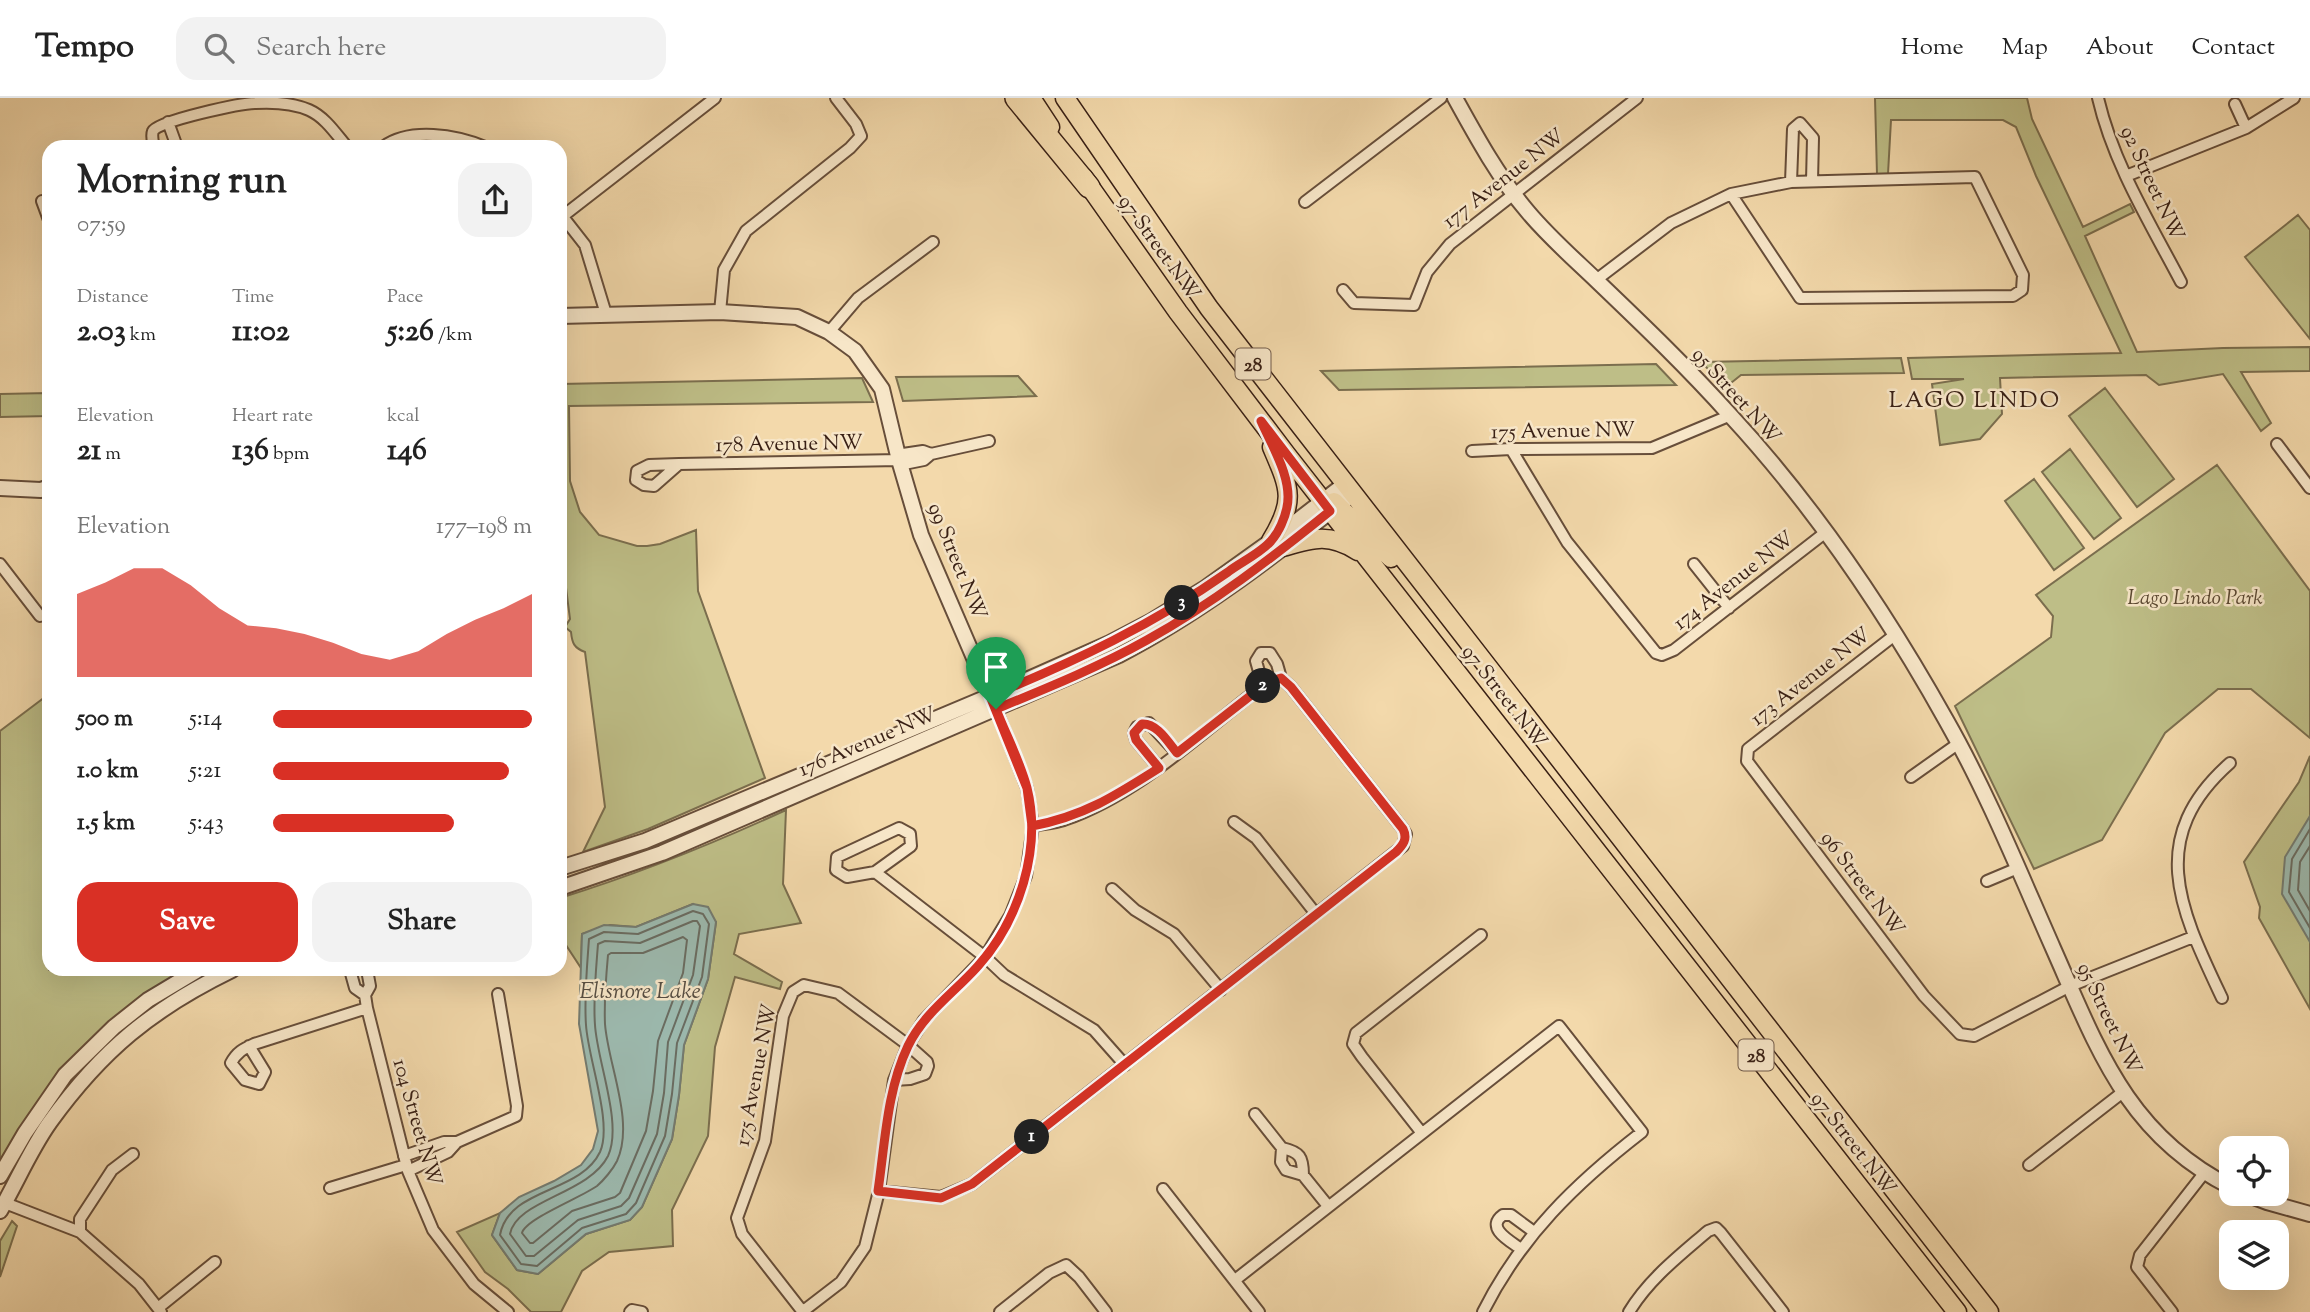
<!DOCTYPE html>
<html lang="en">
<head>
<meta charset="utf-8">
<style>
	body { margin:0; font-family:"Sorts Mill Goudy",serif; background:#f2f2f2; color:#222; height:100vh; display:flex; flex-direction:column; font-size:26px; white-space:nowrap }
	* { box-sizing:border-box; margin:0 }
	p { font-size:23px; color:#767676 }
	.icon { flex:none; width:38px; height:38px; fill:none; stroke:currentColor; stroke-width:2; stroke-linecap:round; stroke-linejoin:round }
	.map { position:relative; flex:1; overflow:hidden }
	.details { position:absolute; left:42px; top:42px; width:525px; height:836px; display:flex; flex-direction:column; background:#fff; border-radius:21px; box-shadow:0 7px 28px #0002 }
	.details>* { flex:none }
	.controls { position:absolute; left:2219px; top:1038px; display:grid; gap:14px }
	.controls a { display:grid; place-items:center; width:70px; height:70px; border-radius:14px; background:#fff; box-shadow:0 7px 28px #0002; font-size:35px }
	.pin { position:absolute; display:grid; place-items:center; width:60px; height:60px; color:#fff; margin:-72px -30px; border-radius:50% 50% 50% 0; rotate:-45deg; box-shadow:0 0 7px #0007 }
	.pin .icon { rotate:45deg }
	.km { position:absolute; width:35px; height:35px; margin:-18px; border-radius:50%; background:#222; color:#fff; font-size:19px; line-height:35px; text-align:center }
	.round { display:grid; place-items:center; flex:none; width:74px; height:74px; border-radius:21px; background:#f2f2f2 }
	.summary { display:flex; align-items:center; justify-content:space-between; height:119px; padding:0 35px }
	h1 { font-size:38px; font-weight:700; line-height:52px }
	.metrics { display:grid; grid-template-columns:repeat(3,1fr); gap:10px; height:119px; padding:7px 35px }
	.metrics div { display:grid; align-content:center }
	.metrics b { font-size:30px; font-weight:700 }
	.metrics small { font-size:19px; font-weight:400 }
	.metrics p { font-size:19px }
	.chart { height:196px; padding:14px 35px }
	.chart p { display:flex; justify-content:space-between }
	.chart svg { width:100%; height:126px; margin-top:7px; fill:#d93025; opacity:.7 }
	.cta { display:flex; gap:14px; margin-top:auto; padding:14px 35px }
	.cta a { flex:1; height:80px; border-radius:21px; background:#d93025; color:#fff; font-size:28px; font-weight:700; line-height:80px; text-align:center }
	.cta a+a { background:#f2f2f2; color:#222 }
	ul { padding:0 35px; list-style:none; font-size:23px }
	li { display:grid; grid-template-columns:112px 84px 1fr; align-items:center; height:52px }
	li i { height:18px; border-radius:9px; background:#d93025 }
	header { display:flex; align-items:center; gap:42px; box-sizing:border-box; height:98px; padding:0 35px; background:#fff; border-bottom:2px solid #e0e0e0 }
	header strong { font-size:33px }
	nav { display:flex; gap:38px; margin-inline-start:auto; font-size:24px }
	.search { width:490px; height:63px; background:#f2f2f2; display:flex; align-items:center; gap:18px; box-sizing:border-box; padding:0 24px; border-radius:21px; color:#767676; font-size:26px }
	.map>svg:first-child { display:block }
	.green { fill:#bebe87; stroke:#7b6e4e; stroke-width:2 }
	.water { fill:#9cb9ae; stroke:#747b70; stroke-width:2 }
	.lines { fill:none; stroke-linecap:round; stroke-linejoin:round }
	.shore { stroke:#6a6c61; stroke-width:2 }
	.minor-casing { stroke:#674e3a; stroke-width:14 }
	.tertiary-casing { stroke:#674e3a; stroke-width:18 }
	.primary-casing { stroke:#381f14; stroke-width:21 }
	.motorway-casing { stroke:#381f14; stroke-width:24 }
	.minor { stroke:#f7e6c8; stroke-width:10 }
	.tertiary { stroke:#f7e6c8; stroke-width:14 }
	.primary { stroke:#f3d9ab; stroke-width:18 }
	.motorway { stroke:#f3d9ab; stroke-width:21 }
	.route-casing { stroke:#fff; stroke-width:14 }
	.route { stroke:#d93025; stroke-width:9 }
	.labels { text-anchor:middle; stroke-width:5; stroke-linejoin:round; paint-order:stroke }
	.shield { fill:#f7e6c8; stroke:#715b4a; stroke-width:2 }
	.shield-label { font-size:19px; font-weight:bold; fill:#381f14 }
	.street-label { font-size:21px; fill:#381f14; stroke:#f7e6c8 }
	.park-label { font-size:21px; font-style:italic; fill:#5a4731; stroke:#f7e6c8 }
	.neighbourhood-label { font-size:23px; letter-spacing:2px; fill:#381f14; stroke:#f7e6c8 }
	.water-label { font-size:23px; font-style:italic; fill:#564d42; stroke:#f7e6c8 }
</style>
</head>
<body>
<header>
<strong>Tempo</strong>
<div class="search"><svg class="icon" aria-label="search" viewBox="0 0 24 24"><circle cx="10" cy="10" r="6"/><path d="M15 15l6 6"/></svg>Search here</div>
<nav><a>Home</a><a>Map</a><a>About</a><a>Contact</a></nav>
</header>
<div class="map">
<svg width="2310" height="1214" viewBox="0 0 2310 1214">
	<rect width="100%" height="100%" fill="#f3d9ab"/>
	<filter id="stains"><feTurbulence type="fractalNoise" baseFrequency=".00286" numOctaves="4"/><feColorMatrix values="0 0 0 0 .2 0 0 0 0 .09 0 0 0 0 .02 0 0 0 .5 -.17"/></filter>
	<radialGradient id="worn" r=".72"><stop offset=".6" stop-color="#630" stop-opacity="0"/><stop offset="1" stop-color="#630" stop-opacity=".3"/></radialGradient>
	<path class="green" d="M1875 0H2027L2032 21 2083 129 2130 106 2134 114 2085 138 2137 254 2223 250 2310 249V273L2241 274 2271 325 2261 333 2223 276 2159 287 2146 277 2000 280 2002 316 1980 341 1940 347 1932 286 1964 281H1912L1908 260 2121 255 2036 78 2016 29 2003 22H1891L1888 76H1877Z
		M2298 117 2310 132V241L2245 159Z
		M1901 260 1904 275 1741 277 1726 289 1701 264Z
		M1656 266 1676 287 1339 292 1321 273Z
		M1018 278 1036 298 903 303 896 279Z
		M862 280 873 304 569 308 570 383 580 414 599 437 637 448H647L660 446 696 432 698 493 765 680 648 731 583 754 605 709 585 554C574 550 572 545 571 534L565 529 570 521 560 443V286Z
		M2105 290 2174 381 2137 409 2069 318Z
		M49 295V318L0 319V296Z
		M2070 351 2121 420 2094 441 2042 374Z
		M2217 367 2310 493V640L2251 591H2218L2165 635 2102 742 2034 771 1955 608 2051 539 2053 518 2036 497Z
		M2034 381 2084 450 2054 472 2005 403Z
		M49 596V872H190L141 898 60 971 0 1062V633Z
		M2310 658V911L2259 820 2260 809 2244 764 2299 684Z
		M786 712 783 786 801 825 739 836 734 856 782 884 780 891 735 879 715 949 708 1038 672 1112 673 1148 609 1154 582 1173 561 1214H531L508 1191 485 1174 457 1134 500 1115 492 1137 517 1172 538 1176 586 1136 630 1122 642 1109 672 1041 679 997 684 947 708 881 716 824 693 806 636 829 610 827 582 836 581 870 560 838V800C638 776 712 746 786 712Z
		M12 1123 17 1128 0 1179V1143Z"/>
	<path class="water" d="M2310 718V844L2282 796 2285 759Z
		M693 806 708 809 716 824 708 881 684 947 679 997 672 1041 642 1109 630 1122 586 1136 538 1176 517 1172 492 1137 500 1115 519 1099 554 1083 581 1067 593 1051 598 1033 579 926 582 836 604 827 636 829Z"/>
	<g class="lines">
		<path class="shore" d="M2310 731 2292 761 2289 794 2310 830
			M2310 748 2300 764 2298 792 2310 813
			M693 813 703 816 709 826 702 879 677 945 672 996 665 1038 636 1105 626 1116 582 1130 537 1168 521 1166 500 1137C509 1089 580 1096 600 1054 613 1025 588 961 586 927 584 899 587 869 589 841L604 834 638 836Z
			M693 823H697L700 828 693 877 668 944 664 995 657 1036 629 1100 621 1108 578 1122 534 1158H526L510 1136C516 1102 589 1096 608 1058 623 1026 597 963 595 927 593 901 596 872 598 846L605 843 640 845Z
			M683 839 687 842 683 875 658 943 653 993 646 1033 620 1095 615 1099 572 1113 533 1145H530L522 1135C525 1121 582 1099 597 1088 604 1082 613 1071 617 1063 635 1024 608 967 605 926 604 904 606 879 608 857L611 855H643Z"/>
		<g class="minor-casing">
			<path id="minor" d="M2098 0C2113 65 2150 125 2181 184
				M2235 6 2246 30
				M168 24 177 49
				M154 49C153 44 151 38 153 33 157 23 242 5 255 5 272 4 293 5 309 12 325 19 336 36 347 49
				M383 49C410 29 456 37 485 49
				M2126 78 2246 30 2294 0
				M1791 84 1793 31 1800 25 1813 40 1812 83
				M42 103 49 122
				M1305 104 1441 0
				M560 115 585 147 606 216
				M563 118 715 0
				M1596 182 1671 125 1731 96 1791 84 1975 79 2023 177 2022 192 2013 198 1800 200 1731 96
				M1343 192 1354 205 1414 207 1427 174 1450 146 1637 0
				M720 214 724 172 746 133 850 50 861 38 856 26 836 0
				M829 234 858 200 933 144
				M2277 346 2310 390
				M1511 351 1567 444 1656 555 1662 557 1674 552 1826 434
				M1472 353 1511 351 1652 350 1731 317
				M899 362 903 356 923 353 931 356
				M679 366 654 388 644 387 636 382 637 373 649 367 679 366 899 362 904 366 924 362 931 356 989 343
				M0 466 40 518
				M1694 466 1729 510
				M1896 536 1748 651 1747 663 1924 898 1960 936 1974 938 2070 888 2193 839
				M1263 588 1256 563 1261 555H1270L1277 566 1281 580
				M1159 670 1136 642 1134 635 1137 629 1149 625 1177 655
				M1911 679 1959 645
				M1234 724 1256 740 1316 816
				M1033 728C1043 726 1054 725 1064 722 1142 695 1203 632 1268 584L1281 580
				M899 730 910 736 911 748 875 774 847 779 836 772 837 759Z
				M875 774 985 859 1004 877 1094 932 1125 967
				M1987 783 2018 770
				M1112 791 1135 812 1174 836 1221 892
				M350 872 355 890 365 897
				M367 872 370 888 365 897 367 910 408 1073 433 1132 474 1186 508 1214
				M2222 900C2181 813 2144 741 2230 665
				M249 948 265 974 259 986 245 982 231 965C237 954 243 951 254 946L367 910
				M1255 1016 1282 1050 1281 1064 1286 1072 1303 1077 1328 1108
				M1421 1034 1362 959 1353 946 1356 935 1481 837
				M1282 1050C1300 1054 1303 1059 1303 1077
				M404 1058 444 1044H457L516 1018 517 1008 498 896
				M2029 1067 2123 994
				M408 1073 448 1054 457 1044
				M330 1090 406 1067
				M1163 1091 1259 1214
				M879 1093 941 1099 972 1086 1403 748 1406 736 1403 731 1291 589 1281 580
				M5 1105 80 1134 139 1186 161 1214
				M80 1134V1121L112 1072 133 1056
				M1521 1151C1510 1143 1485 1130 1503 1117H1511L1534 1134
				M1235 1182 1559 928 1642 1034C1576 1085 1521 1138 1483 1214
				M158 1210 215 1164
				M630 1214 632 1212 642 1214
				M802 1214 841 1184 865 1149 879 1093 894 982 908 947 924 922 985 859 1010 818 1026 778 1033 728 1027 690 996 611
				M803 1214 742 1136 737 1120 765 1043 783 918 793 894 804 887 838 895 908 947 927 964 928 968 925 976 910 981 894 982
				M1000 1214 1049 1175 1066 1167 1079 1179 1106 1214
				M1629 1214C1649 1181 1679 1158 1708 1133L1716 1130 1721 1135 1783 1214
				M2172 1214 2137 1169 2140 1157 2205 1074"/>
		</g>
		<g class="tertiary-casing">
			<path id="tertiary" d="M1455 0C1477 40 1499 80 1528 114 1549 139 1573 160 1596 182 1642 226 1688 270 1730 317 1815 409 1885 513 1946 622 1987 694 2019 773 2053 850 2097 949 2127 1037 2231 1089
				M560 218 720 214 797 219 829 234 855 253 882 291 899 362 921 437 993 604
				M0 390 41 392 49 389
				M560 770 645 743 1004 592 1110 545 1152 523 1204 491 1271 443 1345 386
				M560 790 662 755 1119 557C1204 513 1278 454 1353 396
				M0 1078 25 1035 65 977 114 929 148 902 198 872
				M2246 1096 2267 1104 2310 1116
				M0 1113C17 1084 30 1052 50 1024 102 952 152 911 232 872"/>
		</g>
		<g class="primary-casing">
			<path id="primary" d="M1031 0 1050 29
				M1065 0 1209 210 1989 1214
				M1083 79 1178 214 1286 356 1957 1214
				M1334 404 1391 460
				M1271 443C1296 402 1290 391 1272 349
				M1283 449C1314 440 1329 435 1358 453"/>
		</g>
		<g class="motorway-casing">
			<path id="motorway" d="M1016 0 1089 89"/>
		</g>
		<use href="#minor" class="minor"/>
		<use href="#tertiary" class="tertiary"/>
		<use href="#primary" class="primary"/>
		<use href="#motorway" class="motorway"/>
	</g>
	<g class="lines">
		<g class="route-casing">
			<path id="route" d="M996 611C1006 637 1020 663 1027 690 1042 751 1019 822 978 868 954 895 924 915 908 948 887 992 885 1045 878 1093L941 1100 972 1086 1396 754C1403 747 1408 741 1403 731L1291 589 1281 580 1268 584 1177 655C1168 644 1157 625 1142 626L1134 635 1136 642 1159 670C1115 698 1084 718 1032 728L1027 690 990 598C1074 564 1154 526 1228 474 1241 464 1261 455 1271 443 1279 434 1285 420 1287 409 1293 381 1272 348 1261 323L1330 413C1272 460 1212 506 1147 542 1099 569 1047 590 996 611"/>
		</g>
		<use href="#route" class="route"/>
	</g>
	<g class="labels">
		<g class="shield">
			<rect x="1235.5" y="250.5" width="35" height="31" rx="5"/>
			<rect x="1738.5" y="941.5" width="35" height="31" rx="5"/>
		</g>
		<g class="shield-label">
			<text x="1253" y="273">28</text>
			<text x="1756" y="964">28</text>
		</g>
		<g class="street-label">
			<text transform="translate(1503 80) rotate(-38)" y="7">177 Avenue NW</text>
			<text transform="translate(2153 85) rotate(65)" y="7">92 Street NW</text>
			<text transform="translate(1160 149) rotate(54)" y="7">97 Street NW</text>
			<text transform="translate(1737 297) rotate(48)" y="7">95 Street NW</text>
			<text transform="translate(1563 332) rotate(-1)" y="7">175 Avenue NW</text>
			<text transform="translate(789 345) rotate(-1)" y="7">178 Avenue NW</text>
			<text transform="translate(958 463) rotate(68)" y="7">99 Street NW</text>
			<text transform="translate(1733 482) rotate(-38)" y="7">174 Avenue NW</text>
			<text transform="translate(1810 578) rotate(-38)" y="7">173 Avenue NW</text>
			<text transform="translate(1505 598) rotate(52)" y="7">97 Street NW</text>
			<text transform="translate(867 643) rotate(-23)" y="7">176 Avenue NW</text>
			<text transform="translate(1863 785) rotate(53)" y="7">96 Street NW</text>
			<text transform="translate(2110 920) rotate(64)" y="7">95 Street NW</text>
			<text transform="translate(755 977) rotate(-79)" y="7">175 Avenue NW</text>
			<text transform="translate(418 1024) rotate(74)" y="7">104 Street NW</text>
			<text transform="translate(1854 1045) rotate(52)" y="7">97 Street NW</text>
		</g>
		<g class="park-label">
			<text x="2195" y="506">Lago Lindo Park</text>
		</g>
		<g class="neighbourhood-label">
			<text x="1975" y="309">LAGO LINDO</text>
		</g>
		<g class="water-label">
			<text x="640" y="900">Elisnore Lake</text>
		</g>
	</g>
	<rect width="100%" height="100%" filter="url(#stains)"/>
	<rect width="100%" height="100%" fill="url(#worn)"/>
</svg>
<div class="controls">
<a><svg class="icon" aria-label="locate" viewBox="0 0 24 24"><circle cx="12" cy="12" r="6"/><path d="M12 2v4M12 18v4M2 12h4M18 12h4"/></svg></a>
<a><svg class="icon" aria-label="layers" viewBox="0 0 24 24"><path d="M12 4l9 5-9 5-9-5zM3 14l9 5 9-5"/></svg></a>
</div>
<div class="pin" style="left:996px;top:611px;background:#1e9e55"><svg class="icon" aria-label="arrive" viewBox="0 0 24 24"><path d="M6 21V4h12l-3 4 3 4H6"/></svg></div>
<b class="km" style="left:1032px;top:1039px">1</b>
<b class="km" style="left:1263px;top:588px">2</b>
<b class="km" style="left:1182px;top:505px">3</b>
<section class="details">
<div class="summary"><div><h1>Morning run</h1><p>07:59</p></div><a class="round"><svg class="icon" aria-label="share" viewBox="0 0 24 24"><path d="M12 15V3M7 8l5-5 5 5M5 13v7h14v-7"/></svg></a></div>
<div class="metrics">
<div><p>Distance</p><b>2.03<small> km</small></b></div>
<div><p>Time</p><b>11:02</b></div>
<div><p>Pace</p><b>5:26<small> /km</small></b></div>
</div>
<div class="metrics">
<div><p>Elevation</p><b>21<small> m</small></b></div>
<div><p>Heart rate</p><b>136<small> bpm</small></b></div>
<div><p>kcal</p><b>146</b></div>
</div>
<div class="chart"><p><span>Elevation</span>177–198 m</p>
<svg viewBox="0 0 160 44" preserveAspectRatio="none"><path d="M0 44V15L10 11L20 6L30 6L40 12L50 20L60 26L70 27L80 29L90 32L100 36L110 38L120 35L130 29L140 24L150 20L160 15V44z"/></svg>
</div>
<ul>
<li><b>500 m</b>5:14<i style="width:100%"></i></li>
<li><b>1.0 km</b>5:21<i style="width:91%"></i></li>
<li><b>1.5 km</b>5:43<i style="width:70%"></i></li>
</ul>
<div class="cta"><a>Save</a><a>Share</a></div>
</section>
</div>
</body>
</html>
